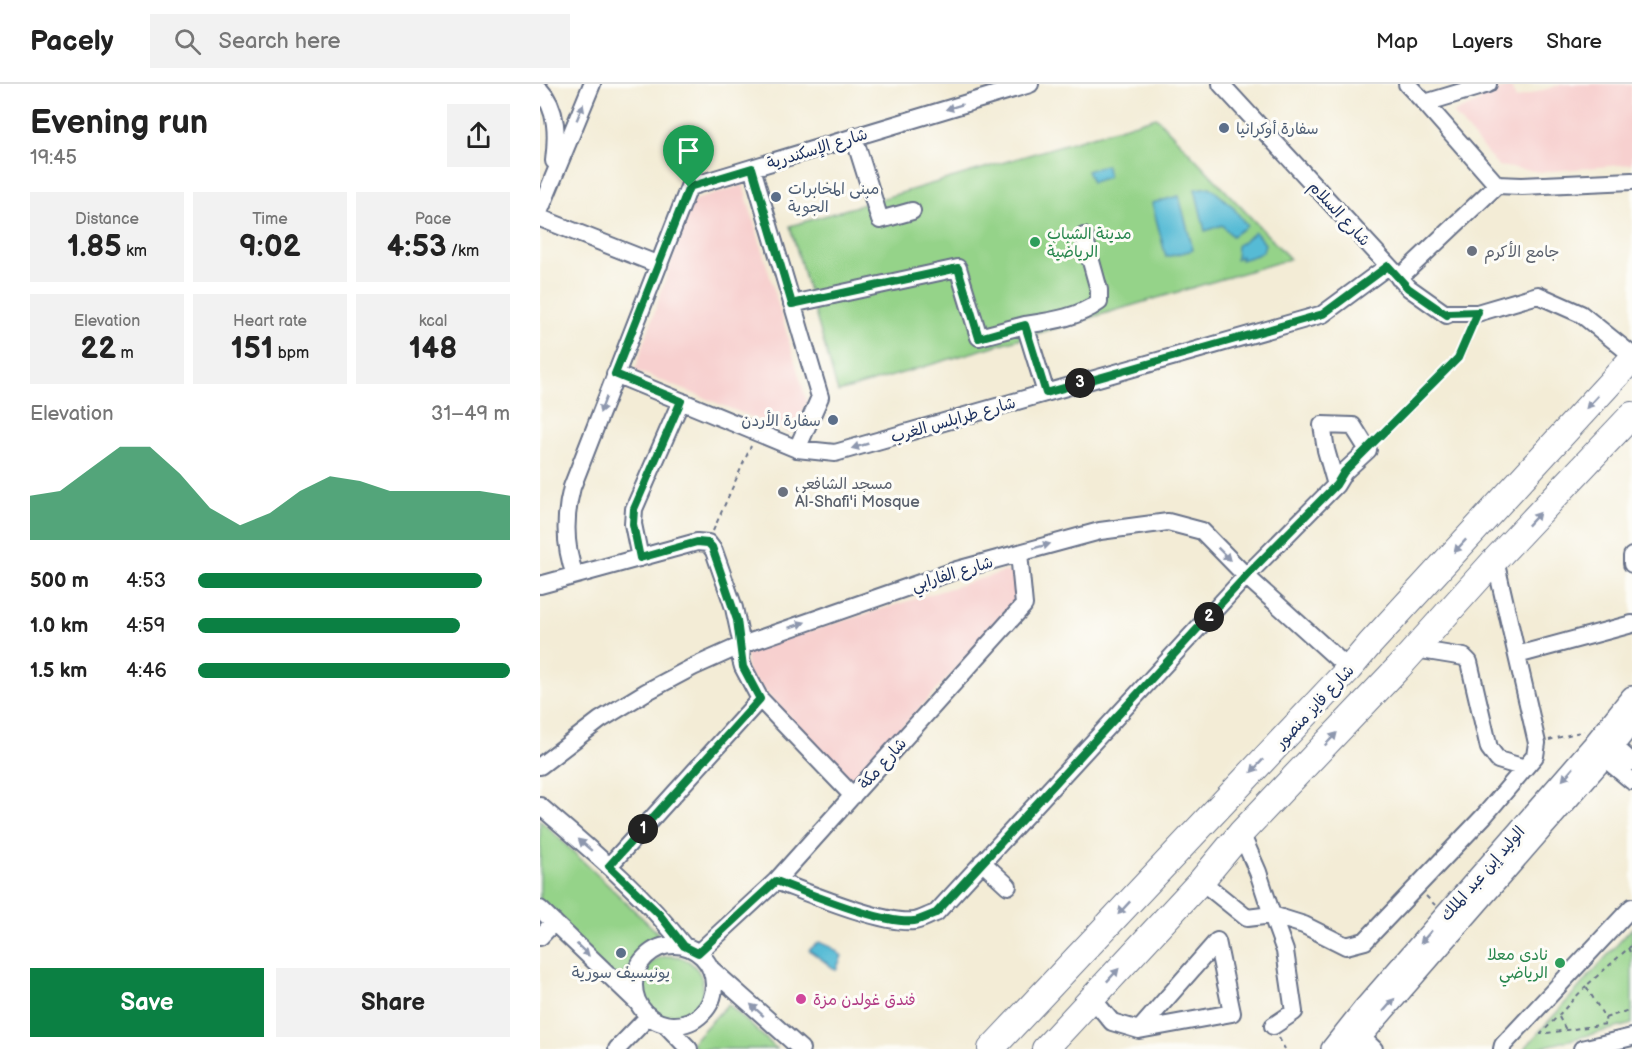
<!DOCTYPE html>
<html lang="en">
<head>
<meta charset="utf-8">
<style>
	body { margin:0; font-family:"Balsamiq Sans","Playpen Sans Arabic",sans-serif; background:#f2f2f2; color:#222; height:100vh; display:flex; flex-direction:column; font-size:22px; white-space:nowrap }
	* { box-sizing:border-box; margin:0 }
	p { font-size:20px; color:#767676 }
	.icon { flex:none; width:33px; height:33px; fill:none; stroke:currentColor; stroke-width:2; stroke-linecap:round; stroke-linejoin:round }
	.map { position:relative; flex:1; overflow:hidden }
	.drawer { display:flex; flex-direction:column; background:#fff; width:540px }
	.drawer>* { flex:none }
	.pin { position:absolute; display:grid; place-items:center; width:51px; height:51px; color:#fff; margin:-62px -26px; border-radius:50% 50% 50% 0; rotate:-45deg; box-shadow:0 0 6px #0007 }
	.pin .icon { rotate:45deg }
	.km { position:absolute; width:30px; height:30px; margin:-15px; border-radius:50%; background:#222; color:#fff; font-size:16px; line-height:30px; text-align:center }
	.round { display:grid; place-items:center; flex:none; width:63px; height:63px; border-radius:0px; background:#f2f2f2 }
	.headline { display:flex; align-items:center; justify-content:space-between; height:102px; padding:0 30px }
	h1 { font-size:33px; font-weight:700; line-height:45px }
	.stats { display:grid; grid-template-columns:repeat(3,1fr); gap:9px; height:102px; padding:6px 30px }
	.stats div { display:grid; align-content:center; border-radius:0px; background:#f2f2f2; text-align:center }
	.stats b { font-size:30px; font-weight:700 }
	.stats small { font-size:16px; font-weight:400 }
	.stats p { font-size:16px }
	.chart { height:168px; padding:12px 30px }
	.chart p { display:flex; justify-content:space-between }
	.chart svg { width:100%; height:108px; margin-top:6px; fill:#0b8043; opacity:.7 }
	.cta { display:flex; gap:12px; margin-top:auto; padding:12px 30px }
	.cta a { flex:1; height:69px; border-radius:0px; background:#0b8043; color:#fff; font-size:24px; font-weight:700; line-height:69px; text-align:center }
	.cta a+a { background:#f2f2f2; color:#222 }
	ul { padding:0 30px; list-style:none; font-size:20px }
	li { display:grid; grid-template-columns:96px 72px 1fr; align-items:center; height:45px }
	li i { height:15px; border-radius:8px; background:#0b8043 }
	header { display:flex; align-items:center; gap:36px; box-sizing:border-box; height:84px; padding:0 30px; background:#fff; border-bottom:2px solid #e0e0e0 }
	header strong { font-size:28px }
	nav { display:flex; gap:33px; margin-inline-start:auto; font-size:21px }
	.search { width:420px; height:54px; background:#f2f2f2; display:flex; align-items:center; gap:15px; box-sizing:border-box; padding:0 21px; border-radius:0px; color:#767676; font-size:22px }
	main { display:flex; flex:1; min-height:0 }
	.map>svg:first-child { display:block }
	.built { fill:#f7d0cf }
	.green { fill:#95d389; stroke:#588174; stroke-width:1.5 }
	.water { fill:#56bbd5; stroke:#38759a; stroke-width:1.5 }
	.lines { fill:none; stroke-linecap:round; stroke-linejoin:round }
	.minor-casing { stroke:#677188; stroke-width:20 }
	.major-casing { stroke:#677188; stroke-width:24 }
	.highway-casing { stroke:#677188; stroke-width:28 }
	.path { stroke:#677188; stroke-width:2; stroke-dasharray:4.5 4.5; stroke-linecap:butt }
	.minor { stroke:#fff; stroke-width:16 }
	.major { stroke:#fff; stroke-width:21 }
	.highway { stroke:#fff; stroke-width:26 }
	.oneway { fill:#8d97ae }
	.route-casing { stroke:#fff; stroke-width:12 }
	.route { stroke:#0b8043; stroke-width:8 }
	.service-dot { fill:#5c6f8a; stroke:#fdfcf7; stroke-width:2 }
	.leisure-dot { fill:#2e9e5b; stroke:#fdfcf7; stroke-width:2 }
	.worship-dot { fill:#6b7280; stroke:#fdfcf7; stroke-width:2 }
	.hotel-dot { fill:#d1479c; stroke:#fdfcf7; stroke-width:2 }
	.labels { text-anchor:middle; stroke-width:6; stroke-linejoin:round; paint-order:stroke }
	.service-label { font-size:16px; fill:#4e5e75; stroke:#fdfcf7; text-anchor:start }
	.street-label { font-size:16px; fill:#1b2f5e; stroke:#fdfcf7 }
	.leisure-label { font-size:16px; fill:#27864d; stroke:#fdfcf7; text-anchor:start }
	.worship-label { font-size:16px; fill:#5b616d; stroke:#fdfcf7; text-anchor:start }
	.hotel-label { font-size:16px; fill:#b23c85; stroke:#fdfcf7; text-anchor:start }
</style>
</head>
<body>
<header>
<strong>Pacely</strong>
<div class="search"><svg class="icon" aria-label="search" viewBox="0 0 24 24"><circle cx="10" cy="10" r="6"/><path d="M15 15l6 6"/></svg>Search here</div>
<nav><a>Map</a><a>Layers</a><a>Share</a></nav>
</header>
<main>
<section class="drawer">
<div class="headline"><div><h1>Evening run</h1><p>19:45</p></div><a class="round"><svg class="icon" aria-label="share" viewBox="0 0 24 24"><path d="M12 15V3M7 8l5-5 5 5M5 13v7h14v-7"/></svg></a></div>
<div class="stats">
<div><p>Distance</p><b>1.85<small> km</small></b></div>
<div><p>Time</p><b>9:02</b></div>
<div><p>Pace</p><b>4:53<small> /km</small></b></div>
</div>
<div class="stats">
<div><p>Elevation</p><b>22<small> m</small></b></div>
<div><p>Heart rate</p><b>151<small> bpm</small></b></div>
<div><p>kcal</p><b>148</b></div>
</div>
<div class="chart"><p><span>Elevation</span>31–49 m</p>
<svg viewBox="0 0 160 44" preserveAspectRatio="none"><path d="M0 44V26L10 24L20 15L30 6L40 6L50 17L60 31L70 38L80 33L90 24L100 18L110 20L120 24L130 24L140 24L150 24L160 26V44z"/></svg>
</div>
<ul>
<li><b>500 m</b>4:53<i style="width:91%"></i></li>
<li><b>1.0 km</b>4:59<i style="width:84%"></i></li>
<li><b>1.5 km</b>4:46<i style="width:100%"></i></li>
</ul>
<div class="cta"><a>Save</a><a>Share</a></div>
</section>
<div class="map">
<svg width="1092" height="965" viewBox="0 0 1092 965">
	<rect width="100%" height="100%" fill="#fdfcf7"/>
	<filter id="ink" filterUnits="userSpaceOnUse"><feTurbulence type="fractalNoise" baseFrequency=".0167" numOctaves="2"/><feDisplacementMap in="SourceGraphic" scale="12" xChannelSelector="R" yChannelSelector="G"/><feConvolveMatrix kernelMatrix="1 2 1 2 8 2 1 2 1" color-interpolation-filters="sRGB"/></filter>
	<filter id="wash" filterUnits="userSpaceOnUse"><feTurbulence type="fractalNoise" baseFrequency=".008" numOctaves="4" result="noise"/><feDisplacementMap in="SourceGraphic" scale="24" xChannelSelector="R" yChannelSelector="G"/><feGaussianBlur stdDeviation="1.35" result="paint"/><feColorMatrix in="noise" values="0 0 0 0 0 0 0 0 0 0 0 0 0 0 0 0 0 1.4 0 .05"/><feComposite in="paint" operator="in"/></filter>
	<g filter="url(#wash)">
		<rect width="100%" height="100%" fill="#f3ecd6"/>
		<path class="built" d="M1022 0H1092V80L1002 88 958 82 913 29 941 17 938 10 971 3 976 15Z
			M203 101 267 318 251 349 95 286 152 117Z
			M466 487 472 490 475 497 477 518 312 698 207 589 206 569 231 559Z"/>
		<path class="green" d="M616 33 750 175 298 308 250 142Z
			M0 736 120 851 76 896 0 823Z
			M1092 844V940L995 965H984Z
			M99 904a32 32 0 1 1 64 0a32 32 0 1 1-64 0Z
			M188 920 237 965H158L151 959Z"/>
		<path class="water" d="M566 81 568 93 552 98 547 87Z
			M670 103 692 122 707 142 692 152 682 141 665 147 655 105Z
			M639 112 653 166 626 173 612 119Z
			M715 148 725 160 723 167 717 171 701 176V172L696 175 697 162Z
			M279 858 291 863 302 872 296 886 269 866Z"/>
	</g>
	<g filter="url(#ink)">
		<g class="lines">
			<g class="minor-casing">
				<path id="minor" d="M681 0 869 204 907 231 908 229H937L998 211 1041 230 1092 271
					M867 0 885 19
					M948 0 885 19 957 101
					M0 6C18 25 17 53 14 77
					M314 53 340 136 372 127
					M212 84 280 313 257 365
					M0 126 52 0
					M0 134 119 181
					M859 194 957 101 982 102 1092 97
					M252 220 418 184 439 253 485 241 506 309
					M485 241C511 237 537 234 559 218V206L544 152
					M75 290 257 365 295 369 783 230 848 182
					M1092 472V480
					M100 474 93 440 94 425 141 317
					M35 491C24 462 24 434 32 403L149 103 490 0
					M0 501 157 458 168 459 174 467 194 524 202 561 201 576 203 583 220 615 313 712
					M875 565 924 573 929 578 949 664 958 676 985 684
					M977 571 1092 540
					M1066 655 1092 678
					M1055 666 1092 697
					M0 682 60 636 106 608 153 583 202 561 417 486 560 447 628 438 662 447 706 492 809 585
					M0 722C51 766 103 809 144 862
					M701 749 718 788 732 831 764 841 806 862 825 857 944 732 995 672 997 659 955 476
					M442 778 468 802
					M69 782 220 615
					M236 797C266 808 344 841 374 837 381 836 389 831 396 829L706 492 796 401 804 388 828 366 813 342 782 341 786 366 796 401
					M661 797 707 834 732 831 745 867 754 928 733 942
					M0 825 98 919
					M0 853 14 838
					M94 901a40 40 0 1 1 80 0a40 40 0 1 1-80 0Z
					M158 869 236 797 484 521 479 469
					M170 884 261 965
					M552 914 572 938 599 946 692 929 677 857 599 946
					M125 940 149 965
					M813 945 834 965
					M77 965 109 932
					M962 965 963 961 1092 823
					M1042 965 1092 953"/>
			</g>
			<g class="major-casing">
				<path id="major" d="M792 965 823 926 1052 663 1092 613
					M810 965 1064 673 1092 638"/>
			</g>
			<g class="highway-casing">
				<path id="highway" d="M451 965 809 585 830 560 1092 275
					M505 965 661 797 701 749 858 584 955 476 1092 331"/>
			</g>
			<path class="path" d="M838 355 918 275 931 243
				M173 447 211 362
				M1009 656 1044 647
				M886 812 895 821
				M1092 861 1046 902 1065 934 1092 925
				M1088 864 1092 872
				M1046 902 1001 950 1066 940 1065 934
				M1019 933 1026 946
				M739 954 745 965"/>
			<use href="#minor" class="minor"/>
			<use href="#major" class="major"/>
			<use href="#highway" class="highway"/>
		</g>
		<defs><path id="oneway-solid" d="M-6-.8H1V-3.2L6.5 0L1 3.2V.8H-6Z" transform="scale(1.5)"/></defs>
		<g class="oneway">
			<use href="#oneway-solid" transform="translate(414 23) rotate(163)"/>
			<use href="#oneway-solid" transform="translate(40 28) rotate(-68)"/>
			<use href="#oneway-solid" transform="translate(1052 318) rotate(133)"/>
			<use href="#oneway-solid" transform="translate(63 321) rotate(111)"/>
			<use href="#oneway-solid" transform="translate(320 362) rotate(164)"/>
			<use href="#oneway-solid" transform="translate(994 435) rotate(-47)"/>
			<use href="#oneway-solid" transform="translate(502 462) rotate(-15)"/>
			<use href="#oneway-solid" transform="translate(920 462) rotate(133)"/>
			<use href="#oneway-solid" transform="translate(684 470) rotate(45)"/>
			<use href="#oneway-solid" transform="translate(257 541) rotate(-19)"/>
			<use href="#oneway-solid" transform="translate(791 655) rotate(-46)"/>
			<use href="#oneway-solid" transform="translate(717 682) rotate(133)"/>
			<use href="#oneway-solid" transform="translate(1028 690) rotate(131)"/>
			<use href="#oneway-solid" transform="translate(45 761) rotate(-139)"/>
			<use href="#oneway-solid" transform="translate(584 824) rotate(133)"/>
			<use href="#oneway-solid" transform="translate(886 853) rotate(131)"/>
			<use href="#oneway-solid" transform="translate(43 866) rotate(44)"/>
			<use href="#oneway-solid" transform="translate(573 891) rotate(-47)"/>
			<use href="#oneway-solid" transform="translate(849 921) rotate(-49)"/>
			<use href="#oneway-solid" transform="translate(217 926) rotate(-138)"/>
		</g>
	</g>
	<g class="lines" filter="url(#ink)">
		<g class="route-casing">
			<path id="route" d="M212 84 252 220 418 184 439 254 485 241 506 309 783 230 848 182 868 204 907 231 908 229 938 228 918 274 804 388 796 401 706 492 396 829C389 831 381 836 374 837 344 841 266 808 236 797L158 869 144 862 119 830 69 782 220 615 203 583 197 536 172 463 168 459 157 458 100 474 93 440 94 425 141 317 75 290 149 103Z"/>
		</g>
		<use href="#route" class="route"/>
	</g>
	<g class="service-dot">
		<circle cx="684" cy="44" r="6"/>
		<circle cx="236" cy="113" r="6"/>
		<circle cx="293" cy="336" r="6"/>
		<circle cx="81" cy="869" r="6"/>
	</g>
	<g class="leisure-dot">
		<circle cx="495" cy="158" r="6"/>
		<circle cx="1020" cy="879" r="6"/>
	</g>
	<g class="worship-dot">
		<circle cx="932" cy="167" r="6"/>
		<circle cx="243" cy="408" r="6"/>
	</g>
	<circle class="hotel-dot" cx="261" cy="915" r="6"/>
	<g class="labels">
		<g class="service-label">
			<text x="696" y="50">سفارة أوكرانيا</text>
			<text x="248" y="110">مبنى المخابرات<tspan x="248" dy="18">الجوية</tspan></text>
			<text x="281" y="342" text-anchor="end">سفارة الأردن</text>
			<text x="81" y="894" text-anchor="middle">يونيسيف سورية</text>
		</g>
		<g class="street-label">
			<text transform="translate(277 64) rotate(-17)" y="6">شارع الإسكندرية</text>
			<text transform="translate(800 129) rotate(47)" y="6">شارع السلام</text>
			<text transform="translate(413 335) rotate(-16)" y="6">شارع طرابلس الغرب</text>
			<text transform="translate(412 489) rotate(-17)" y="6">شارع الفارابي</text>
			<text transform="translate(774 622) rotate(-47)" y="6">شارع فايز منصور</text>
			<text transform="translate(342 679) rotate(-48)" y="6">شارع مكة</text>
			<text transform="translate(942 789) rotate(-49)" y="6">الوليد إبن عبد الملك</text>
		</g>
		<g class="leisure-label">
			<text x="507" y="155">مدينة الشباب<tspan x="507" dy="18">الرياضية</tspan></text>
			<text x="1008" y="876" text-anchor="end">نادي معلا<tspan x="1008" dy="18">الرياضي</tspan></text>
		</g>
		<g class="worship-label">
			<text x="944" y="173">جامع الأكرم</text>
			<text x="255" y="405">مسجد الشافعي<tspan x="255" dy="18">Al-Shafi'i Mosque</tspan></text>
		</g>
		<g class="hotel-label">
			<text x="273" y="921">فندق غولدن مزة</text>
		</g>
	</g>
</svg>
<div class="pin" style="left:149px;top:103px;background:#1e9e55"><svg class="icon" aria-label="arrive" viewBox="0 0 24 24"><path d="M6 21V4h12l-3 4 3 4H6"/></svg></div>
<b class="km" style="left:103px;top:745px">1</b>
<b class="km" style="left:669px;top:533px">2</b>
<b class="km" style="left:540px;top:299px">3</b>
</div>
</main>
</body>
</html>
